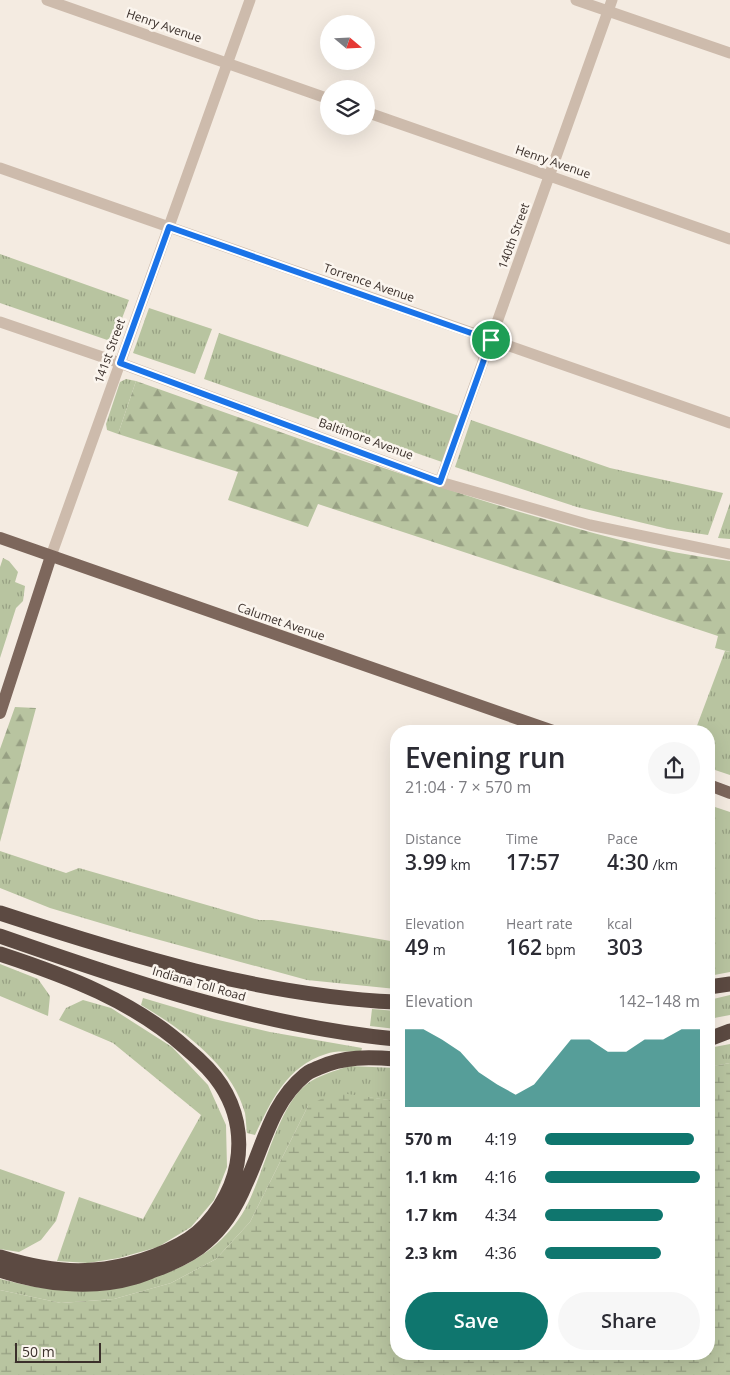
<!DOCTYPE html>
<html lang="en">
<head>
<meta charset="utf-8">
<style>
	body { margin:0; font-family:"Open Sans",sans-serif; background:#f7f7f7; color:#2b2b33; height:100vh; display:flex; flex-direction:column; font-size:19px; white-space:nowrap }
	* { box-sizing:border-box; margin:0 }
	p { font-size:16px; color:#7c7c81 }
	.icon { flex:none; width:28px; height:28px; fill:none; stroke:currentColor; stroke-width:2; stroke-linecap:round; stroke-linejoin:round }
	.map { position:relative; flex:1; overflow:hidden }
	.panel { position:absolute; left:390px; top:725px; width:325px; height:635px; display:flex; flex-direction:column; background:#fff; border-radius:20px; box-shadow:0 5px 20px #0002 }
	.panel>* { flex:none }
	.needle { width:32px; rotate:109deg }
	.fabs { position:absolute; left:320px; top:15px; display:grid; gap:10px }
	.fabs a { display:grid; place-items:center; width:55px; height:55px; border-radius:50%; background:#fff; box-shadow:0 5px 20px #0002; font-size:25px }
	.scale { position:absolute; left:15px; bottom:12px; width:86px; box-sizing:border-box; padding-left:5px; border:2px solid #3b302b; border-top:0; font-size:14px; line-height:18px; white-space:nowrap; color:#3b302b; -webkit-text-stroke:4px #fbf5ee; paint-order:stroke }
	.pin { position:absolute; display:grid; place-items:center; width:42px; height:42px; color:#fff; margin:-21px; border:2px solid #fff; border-radius:50%; box-shadow:0 1px 5px #0007 }
	.round { display:grid; place-items:center; flex:none; width:52px; height:52px; border-radius:26px; background:#f7f7f7 }
	.summary { display:flex; align-items:center; justify-content:space-between; height:85px; padding:0 15px }
	h1 { font-size:28px; font-weight:600; line-height:38px }
	.figures { display:grid; grid-template-columns:repeat(3,1fr); gap:8px; height:85px; padding:5px 15px }
	.figures div { display:grid; align-content:center }
	.figures b { font-size:21px; font-weight:600 }
	.figures small { font-size:14px; font-weight:400 }
	.figures p { font-size:14px }
	.chart { height:140px; padding:10px 15px }
	.chart p { display:flex; justify-content:space-between }
	.chart svg { width:100%; height:90px; margin-top:5px; fill:#0f766e; opacity:.7 }
	.action { display:flex; gap:10px; margin-top:auto; padding:10px 15px }
	.action a { flex:1; height:58px; border-radius:30px; background:#0f766e; color:#fff; font-size:20px; font-weight:600; line-height:58px; text-align:center }
	.action a+a { background:#f7f7f7; color:#2b2b33 }
	ul { padding:0 15px; list-style:none; font-size:16px }
	li { display:grid; grid-template-columns:80px 60px 1fr; align-items:center; height:38px }
	li i { height:12px; border-radius:6px; background:#0f766e }
	.map>svg:first-child { display:block }
	.grass { fill:url(#grass-tufts) }
	.forest { fill:url(#forest-firs) }
	.wetland { fill:url(#wetland-marsh) }
	.lines { fill:none; stroke-linecap:round; stroke-linejoin:round }
	.minor { stroke:#cdbbac; stroke-width:11 }
	.primary { stroke:#7d675c; stroke-width:12 }
	.motorway { stroke:#5c4a42; stroke-width:15 }
	.route-casing { stroke:#fff; stroke-width:10 }
	.route { stroke:#1a73e8; stroke-width:6 }
	.labels { text-anchor:middle; stroke-width:5; stroke-linejoin:round; paint-order:stroke }
	.street-label { font-size:12px; fill:#3b302b; stroke:#fbf5ee }
</style>
</head>
<body>
<div class="map">
<svg width="730" height="1375" viewBox="0 0 730 1375">
	<defs>
		<pattern id="grass-tufts" width="24" height="20" patternUnits="userSpaceOnUse" patternTransform="scale(1.25)"><rect width="24" height="20" fill="#b8c4a0"/><path d="M3 7l-1-3M5 7V3M7 7l1-3M15 17l-1-3M17 17v-4M19 17l1-3" fill="none" stroke="#97a083"/></pattern>
		<pattern id="forest-firs" width="22" height="20" patternUnits="userSpaceOnUse" patternTransform="scale(1.25)"><rect width="22" height="20" fill="#b8c4a0"/><path d="M5 1l3.5 6h-7zM16 11l3.5 6h-7z" fill="#97a083"/></pattern>
		<pattern id="wetland-marsh" width="20" height="14" patternUnits="userSpaceOnUse" patternTransform="scale(1.25)"><rect width="20" height="14" fill="#b8c4a0"/><path d="M1 5h8M5 5V1M11 12h8M15 12V8" fill="none" stroke="#97a083"/></pattern>
	</defs>
	<rect width="100%" height="100%" fill="#f4ebe1"/>
	<path class="grass" d="M0 254 129 300 113 342 0 303Z
		M149 308 212 329 195 374 133 353Z
		M219 333 459 416 442 462 204 379Z
		M126 379 136 381 118 434 107 430 106 424 120 382Z
		M471 420 610 468 723 493 708 535 668 529 577 507 455 467Z
		M730 503V539L718 538Z
		M3 558 9 561 18 572 15 582 25 586 23 601 16 608 0 658V567Z
		M725 651 730 652V775L709 768V731H695Z
		M709 805 730 812V972L709 976Z
		M0 851 66 873 79 868 259 920H272L396 942V989L307 980 134 933 50 908 0 888Z
		M0 964 38 979 50 996 48 1016 0 996Z
		M730 995V1015L709 1019V1000Z
		M143 998 214 1019 270 1032 362 1048 361 1052C350 1052 336 1050 326 1054 287 1066 271 1101 255 1135L247 1133C246 1126 246 1119 245 1113 232 1065 182 1029 141 1005Z
		M83 1000 111 1008 172 1047 208 1085 226 1125 227 1167 214 1200 191 1227 158 1247 119 1258 88 1263 57 1261 79 1197 143 1219 201 1115 113 1043 59 1020 66 1008Z
		M372 1009 396 1011V1029L370 1026Z
		M730 1044V1063L709 1067V1048Z
		M349 1066 396 1068V1101L366 1097 308 1106 250 1222 216 1259 171 1283 114 1299 61 1303 0 1290V1279C14 1282 30 1287 45 1288 117 1293 206 1278 245 1209 264 1175 277 1107 307 1084 319 1075 335 1071 349 1066Z
		M0 1169 65 1192 56 1221 41 1240 19 1252 0 1249Z"/>
	<path class="forest" d="M136 381C261 425 386 471 513 510 584 531 656 552 730 561V652L715 648 718 636 318 504 308 527 228 500 238 472 118 434Z
		M15 707 36 708 0 842V749Z"/>
	<path class="wetland" d="M730 1063V1375H0V1290L61 1303 114 1299 171 1283 216 1259 250 1222 308 1106 334 1092 396 1101V1354H709V1067Z"/>
	<g class="lines">
		<path class="minor" d="M47 0 329 99
			M576 0 730 53
			M366 112 730 239
			M0 168 730 423
			M0 322 120 363 440 482 590 525 730 554
			M440 482 612 0
			M51 556 250 0"/>
		<path class="primary" d="M0 538 553 731
			M0 713 51 556
			M709 785 730 793"/>
		<path class="motorway" d="M0 913C128 955 261 996 396 1002
			M0 936C129 981 260 1026 396 1039
			M0 954C67 976 134 1001 187 1049 199 1059 212 1071 221 1085 236 1108 242 1136 237 1164 232 1192 213 1223 189 1239 163 1256 124 1268 93 1270 62 1273 29 1266 0 1257
			M709 987 730 984
			M709 1039 730 1031
			M0 1270C42 1284 91 1290 135 1277 143 1275 151 1271 160 1268 175 1262 193 1254 206 1242 224 1227 237 1205 246 1183 264 1145 271 1103 305 1075 309 1071 314 1070 318 1068 344 1056 369 1057 396 1059"/>
	</g>
	<g class="lines">
		<g class="route-casing">
			<path id="route" d="M169 227 491 340 440 482 120 363Z"/>
		</g>
		<use href="#route" class="route"/>
	</g>
	<g class="labels">
		<g class="street-label">
			<text transform="translate(164 26) rotate(19)" y="4">Henry Avenue</text>
			<text transform="translate(553 162) rotate(19)" y="4">Henry Avenue</text>
			<text transform="translate(514 236) rotate(-70)" y="4">140th Street</text>
			<text transform="translate(369 283) rotate(19)" y="4">Torrence Avenue</text>
			<text transform="translate(110 351) rotate(-70)" y="4">141st Street</text>
			<text transform="translate(366 439) rotate(20)" y="4">Baltimore Avenue</text>
			<text transform="translate(281 622) rotate(19)" y="4">Calumet Avenue</text>
			<text transform="translate(199 984) rotate(16)" y="4">Indiana Toll Road</text>
		</g>
	</g>
</svg>
<div class="fabs">
<a><svg class="needle" viewBox="-14 -14 28 28"><path d="M0-13l5 13h-10z" fill="#e53935"/><path d="M0 13l5-13h-10z" fill="#7c7c81"/></svg></a>
<a><svg class="icon" aria-label="layers" viewBox="0 0 24 24"><path d="M12 4l9 5-9 5-9-5zM3 14l9 5 9-5"/></svg></a>
</div>
<div class="scale">50 m</div>
<div class="pin" style="left:491px;top:340px;background:#1e9e55"><svg class="icon" aria-label="arrive" viewBox="0 0 24 24"><path d="M6 21V4h12l-3 4 3 4H6"/></svg></div>
<section class="panel">
<div class="summary"><div><h1>Evening run</h1><p>21:04 · 7 × 570 m</p></div><a class="round"><svg class="icon" aria-label="share" viewBox="0 0 24 24"><path d="M12 15V3M7 8l5-5 5 5M5 13v7h14v-7"/></svg></a></div>
<div class="figures">
<div><p>Distance</p><b>3.99<small> km</small></b></div>
<div><p>Time</p><b>17:57</b></div>
<div><p>Pace</p><b>4:30<small> /km</small></b></div>
</div>
<div class="figures">
<div><p>Elevation</p><b>49<small> m</small></b></div>
<div><p>Heart rate</p><b>162<small> bpm</small></b></div>
<div><p>kcal</p><b>303</b></div>
</div>
<div class="chart"><p><span>Elevation</span>142–148 m</p>
<svg viewBox="0 0 160 44" preserveAspectRatio="none"><path d="M0 44V6L10 6L20 11L30 17L40 27L50 33L60 38L70 33L80 22L90 11L100 11L110 17L120 17L130 11L140 11L150 6L160 6V44z"/></svg>
</div>
<ul>
<li><b>570 m</b>4:19<i style="width:96%"></i></li>
<li><b>1.1 km</b>4:16<i style="width:100%"></i></li>
<li><b>1.7 km</b>4:34<i style="width:76%"></i></li>
<li><b>2.3 km</b>4:36<i style="width:75%"></i></li>
</ul>
<div class="action"><a>Save</a><a>Share</a></div>
</section>
</div>
</body>
</html>
